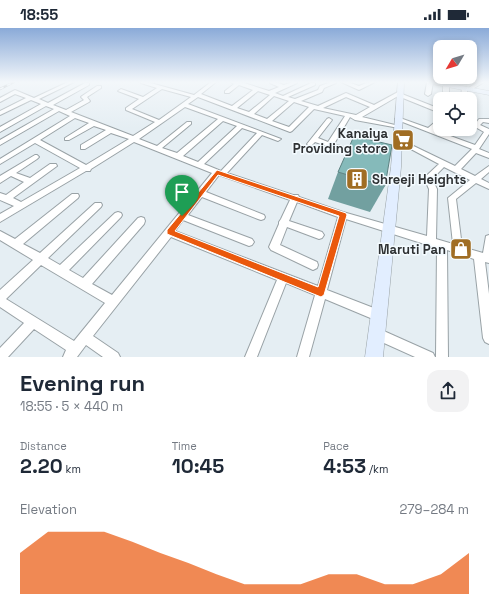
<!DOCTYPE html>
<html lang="en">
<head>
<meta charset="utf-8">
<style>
	body { margin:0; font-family:"Space Grotesk",sans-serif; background:#f2f2f3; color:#1f2937; height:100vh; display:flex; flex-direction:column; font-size:15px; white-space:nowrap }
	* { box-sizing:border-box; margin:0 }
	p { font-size:13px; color:#747a83 }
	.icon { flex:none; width:22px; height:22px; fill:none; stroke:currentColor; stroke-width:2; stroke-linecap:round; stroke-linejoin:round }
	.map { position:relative; height:329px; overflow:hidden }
	.sheet { display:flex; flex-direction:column; background:#fff; flex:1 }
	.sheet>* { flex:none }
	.needle { width:26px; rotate:232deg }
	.controls { position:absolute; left:433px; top:12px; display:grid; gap:8px }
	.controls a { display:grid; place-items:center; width:44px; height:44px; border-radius:8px; background:#fff; box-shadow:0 2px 6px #0003; font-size:20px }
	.pin { position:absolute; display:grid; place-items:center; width:34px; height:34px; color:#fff; margin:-41px -17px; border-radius:50% 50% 50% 0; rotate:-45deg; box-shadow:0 0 4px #0007 }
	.pin .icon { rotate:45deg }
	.round { display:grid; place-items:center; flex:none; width:42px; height:42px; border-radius:12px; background:#f2f2f3 }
	.head { display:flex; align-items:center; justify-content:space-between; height:68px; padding:0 20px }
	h1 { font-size:22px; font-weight:800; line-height:30px }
	.stats { display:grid; grid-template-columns:repeat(3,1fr); gap:6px; height:68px; padding:4px 20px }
	.stats div { display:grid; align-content:center }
	.stats b { font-size:20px; font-weight:800 }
	.stats small { font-size:11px; font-weight:400 }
	.stats p { font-size:11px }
	.chart { height:112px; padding:8px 20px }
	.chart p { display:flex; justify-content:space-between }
	.chart svg { width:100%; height:72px; margin-top:4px; fill:#ea580c; opacity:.7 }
	.status { display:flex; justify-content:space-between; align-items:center; height:28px; padding:0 20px; background:#fff; direction:ltr }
	.status svg { height:11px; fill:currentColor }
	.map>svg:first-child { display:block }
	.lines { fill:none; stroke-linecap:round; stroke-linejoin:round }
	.street-casing { stroke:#99a2a6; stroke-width:2 }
	.secondary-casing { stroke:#99a2a6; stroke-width:1 }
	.street { fill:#fff; fill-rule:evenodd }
	.secondary { fill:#e2eeff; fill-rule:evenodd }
	.rail-casing { stroke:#676c6f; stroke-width:2.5 }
	.rail { stroke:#f4fbff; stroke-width:1.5; stroke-dasharray:4; stroke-linecap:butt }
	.wall { fill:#72a0a0 }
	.building { fill:#85baba; stroke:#5d8282 }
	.route { fill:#ea580c; stroke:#fff; fill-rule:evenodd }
	.labels { text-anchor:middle; stroke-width:3; stroke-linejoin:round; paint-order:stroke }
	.poi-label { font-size:13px; font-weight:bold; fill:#2e3133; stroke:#f4fbff; text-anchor:end }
</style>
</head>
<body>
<div class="status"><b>18:55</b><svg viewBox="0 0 49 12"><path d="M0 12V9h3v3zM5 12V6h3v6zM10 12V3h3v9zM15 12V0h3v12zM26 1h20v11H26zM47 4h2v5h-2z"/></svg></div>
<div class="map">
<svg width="489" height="329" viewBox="0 0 489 329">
	<rect width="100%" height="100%" fill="#e5eef3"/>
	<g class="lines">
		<g class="street-casing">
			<path id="street" d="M68 54H74L39 71 48 75 85 55H89V57L53 77 66 82 84 72 81 69 82 68 97 58H101V60L87 69 90 73 89 74 71 84 133 108 155 94 126 82V80L139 71 118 63 121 61 143 69 157 60 141 55V54H147L194 67 211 54H216L201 66 232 78 253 62 239 57 229 65H225V63L234 56 231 54H241L269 63 279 59 270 55V54H275L284 57 292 54H297V55L275 65 283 68 311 55H315V57L288 69 295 71 318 62 320 58 331 54H336V55L324 60 322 64 301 73 318 78 346 65 374 77 398 64H402V66L440 81V85L398 68 362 89 399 98V100L355 92 350 89 334 116 359 124 360 126 357 128 315 114 312 117H308L307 116 327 91 329 90 332 92 318 110 328 114 345 88 314 81 292 103 290 104 198 69 188 76 281 111 278 113 262 107 227 145 293 167H298L299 169 343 184 427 208 429 161 424 150 439 136 394 112 397 110 399 111 455 138 472 121 395 91 398 89 400 90 428 100 440 90V95L434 102 475 117 484 104 470 96V92L476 95 479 91H489V95L483 94 480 97 489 101V106L479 121 489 125V130L476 125 461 141 475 148 489 138V144L481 151 489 155V161L476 155 456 171 462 219 483 225 486 208 489 207V235L485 234 489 266V316L485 314 483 310 474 231 447 222 448 329H436L437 220 346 191 327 262 384 284 386 288 384 292 380 294 325 271 309 329H297L315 267 286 255 257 329H245L277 252 171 209 93 308 118 325 120 329H103L86 317 77 329H63L66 322 34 301 8 329H0V320L24 295 0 279V262L33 232 0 212V203L15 211 72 166H78L79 168 78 170 23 216 40 225 95 175H101L102 177 101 179 48 230 60 237 115 185 118 184 121 185 122 187 121 189 69 242 83 250 138 190 141 189 144 190 145 193 144 196 92 256 112 267 212 145 134 114 91 141 90 143H86L0 194V186L14 178 0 172V165L6 167 24 154 11 148 0 155V148L35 127H37L39 129 37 131 16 145 30 150 50 136H56L57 138 13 170 21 174 80 140 35 115 0 136V131L70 88 59 83 0 117V112L54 81 46 78 0 104V99L41 76 31 72 0 87V83L26 70 15 66 0 74V70L15 62 34 70ZM162 61 191 69 159 92 132 81ZM258 63 270 67 249 84 237 80ZM274 68 289 73 267 91 254 86ZM346 69 370 79 356 87 323 80ZM294 74 309 79 289 99 272 93ZM185 79 218 91 177 125 162 120 191 96V94H187L157 118 139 111ZM75 90 89 95 65 110V112H69L94 98 106 102 81 117V121H85L111 105 129 111 86 137 40 112ZM223 93 237 98 198 134 183 128ZM242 100 257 105 221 143 204 136ZM444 139 470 152 448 170 453 216 436 211 437 161 432 151ZM219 147 290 172 281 191 279 194V196L269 219 271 222 313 242 317 240 318 237 317 234 280 217 287 199 319 211 322 210 324 207 322 204 289 193 297 174 338 189 318 258 175 203 183 192 249 218 252 217 254 214 252 211 188 187 202 169 258 191 261 192 264 191 265 189 264 187 206 164ZM41 237 105 275 74 313 6 271Z
				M341 54H348L359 58 369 54H375L359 62Z
				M427 54H433L431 66 428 68 425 66Z
				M446 54 449 56V71H443V56Z
				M478 54H484L471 62 467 61V71H461L462 59H466L467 61Z
				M377 300 433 325 435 329H415L373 310 371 306 373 302Z"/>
		</g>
		<g class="secondary-casing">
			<path id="secondary" d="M398 54H404L401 139 383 329H365L391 139Z
				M429 54H441L489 63V67L432 56Z"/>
		</g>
		<use href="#street" class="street"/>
		<use href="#secondary" class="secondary"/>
		<g class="rail-casing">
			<path id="rail" d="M0 61 14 54"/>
		</g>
		<use href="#rail" class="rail"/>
	</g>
	<path class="wall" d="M338 144 385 158 370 184 328 171Z"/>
	<path class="building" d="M354 108 392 117 385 158 338 144Z"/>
	<linearGradient id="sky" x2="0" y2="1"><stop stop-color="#8aaad8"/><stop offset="0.54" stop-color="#f3f7fa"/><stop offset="1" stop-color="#f3f7fa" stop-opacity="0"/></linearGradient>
	<rect width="489" height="100" fill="url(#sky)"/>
	<path class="route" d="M217 142 346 185 347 187 324 267 321 269 167 206V202ZM218 147 339 188 318 259 175 203Z"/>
	<defs>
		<g id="supermarket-square" transform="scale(1.15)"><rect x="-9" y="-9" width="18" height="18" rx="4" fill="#a06d23" stroke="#f4fbff"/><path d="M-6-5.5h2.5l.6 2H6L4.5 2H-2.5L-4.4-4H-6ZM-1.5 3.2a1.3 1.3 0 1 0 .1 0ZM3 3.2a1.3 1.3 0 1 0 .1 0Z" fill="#fff"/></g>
		<g id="building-square" transform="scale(1.15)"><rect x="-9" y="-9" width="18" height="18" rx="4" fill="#a06d23" stroke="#f4fbff"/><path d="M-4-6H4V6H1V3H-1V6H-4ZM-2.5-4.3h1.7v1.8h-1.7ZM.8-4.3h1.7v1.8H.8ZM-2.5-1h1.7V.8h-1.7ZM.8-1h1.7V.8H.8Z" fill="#fff"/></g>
		<g id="shop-square" transform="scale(1.15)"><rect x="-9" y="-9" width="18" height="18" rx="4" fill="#a06d23" stroke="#f4fbff"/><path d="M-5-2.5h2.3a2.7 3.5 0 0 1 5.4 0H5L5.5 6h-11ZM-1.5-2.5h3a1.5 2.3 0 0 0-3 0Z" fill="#fff"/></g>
	</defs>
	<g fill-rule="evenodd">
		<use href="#supermarket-square" x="403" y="112"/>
		<use href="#building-square" x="357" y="151"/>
		<use href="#shop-square" x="461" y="221"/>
	</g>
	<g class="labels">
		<g class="poi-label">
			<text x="388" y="110">Kanaiya<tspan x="388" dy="15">Providing store</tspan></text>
			<text x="372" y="156" text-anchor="start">Shreeji Heights</text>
			<text x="446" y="226">Maruti Pan</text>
		</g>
	</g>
</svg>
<div class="controls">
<a><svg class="needle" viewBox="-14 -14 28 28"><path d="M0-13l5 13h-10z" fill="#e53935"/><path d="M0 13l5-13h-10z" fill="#747a83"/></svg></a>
<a><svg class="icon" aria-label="locate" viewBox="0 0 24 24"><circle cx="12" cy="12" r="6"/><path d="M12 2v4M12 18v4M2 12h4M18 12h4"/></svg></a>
</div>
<div class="pin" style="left:182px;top:188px;background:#1e9e55"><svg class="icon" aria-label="arrive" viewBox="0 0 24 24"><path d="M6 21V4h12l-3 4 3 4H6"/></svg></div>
</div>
<section class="sheet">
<div class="head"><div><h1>Evening run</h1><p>18:55 · 5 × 440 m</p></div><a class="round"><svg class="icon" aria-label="share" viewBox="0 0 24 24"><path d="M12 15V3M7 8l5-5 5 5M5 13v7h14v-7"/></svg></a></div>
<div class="stats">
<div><p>Distance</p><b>2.20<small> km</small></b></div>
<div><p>Time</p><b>10:45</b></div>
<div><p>Pace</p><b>4:53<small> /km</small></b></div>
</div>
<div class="chart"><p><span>Elevation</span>279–284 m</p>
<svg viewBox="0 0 160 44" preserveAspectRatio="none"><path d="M0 44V19L10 6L20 6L30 6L40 12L50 19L60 25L70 32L80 38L90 38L100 38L110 32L120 32L130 38L140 38L150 32L160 19V44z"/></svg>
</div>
</section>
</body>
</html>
